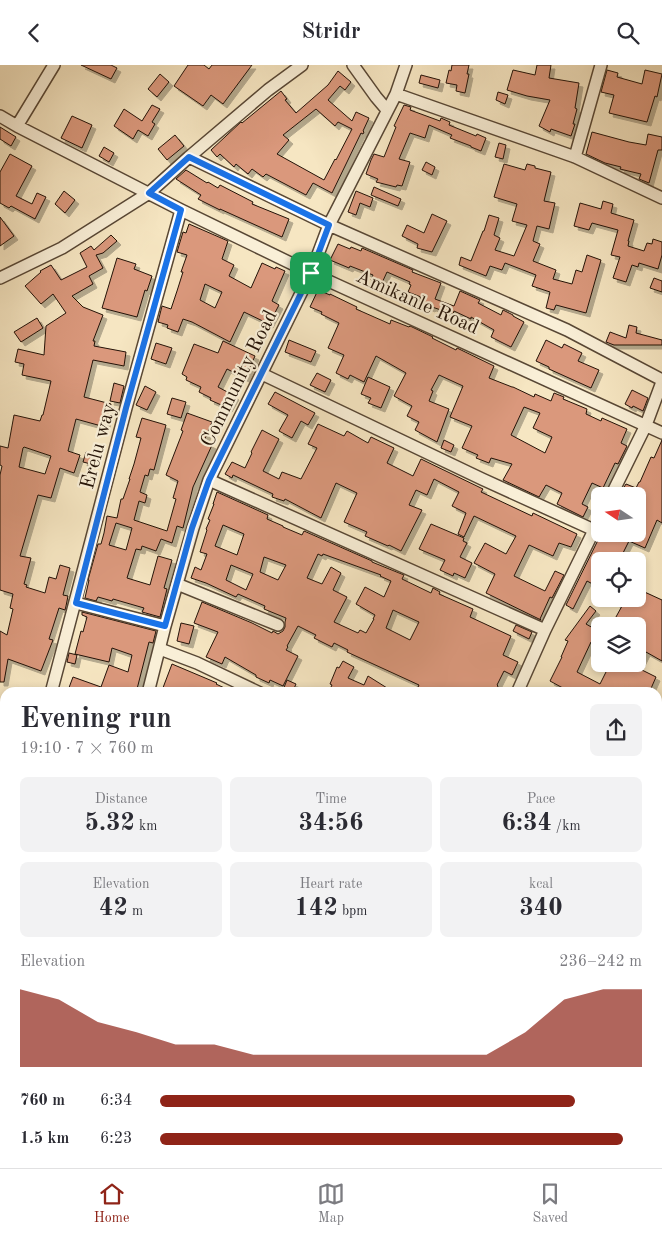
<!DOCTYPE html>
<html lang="en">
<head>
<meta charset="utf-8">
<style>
	body { margin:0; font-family:"Old Standard TT",serif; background:#f2f2f3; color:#2b2b33; height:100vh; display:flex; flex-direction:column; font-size:19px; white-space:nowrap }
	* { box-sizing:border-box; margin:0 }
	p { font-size:16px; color:#7c7c81 }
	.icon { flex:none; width:28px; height:28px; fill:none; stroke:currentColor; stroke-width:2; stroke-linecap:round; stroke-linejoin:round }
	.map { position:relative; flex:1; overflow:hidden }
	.panel { position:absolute; left:0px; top:622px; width:662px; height:481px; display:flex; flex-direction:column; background:#fff; border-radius:15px 15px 0 0; box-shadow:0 2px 8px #0003 }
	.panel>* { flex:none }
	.needle { width:32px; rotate:283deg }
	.tools { position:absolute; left:591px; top:422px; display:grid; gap:10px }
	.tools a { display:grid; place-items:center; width:55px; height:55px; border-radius:8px; background:#fff; box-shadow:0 2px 8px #0003; font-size:25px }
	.pin { position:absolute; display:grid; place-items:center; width:42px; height:42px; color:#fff; margin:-21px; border-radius:10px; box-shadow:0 2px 8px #0006 }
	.round { display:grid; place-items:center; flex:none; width:52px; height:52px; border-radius:8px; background:#f2f2f3 }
	.overview { display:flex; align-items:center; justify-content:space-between; height:85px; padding:0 20px }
	h1 { font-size:28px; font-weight:600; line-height:38px }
	.figures { display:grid; grid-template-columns:repeat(3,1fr); gap:8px; height:85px; padding:5px 20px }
	.figures div { display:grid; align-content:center; border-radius:8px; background:#f2f2f3; text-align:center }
	.figures b { font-size:25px; font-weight:600 }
	.figures small { font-size:14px; font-weight:400 }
	.figures p { font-size:14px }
	.chart { height:140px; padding:10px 20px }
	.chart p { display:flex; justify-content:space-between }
	.chart svg { width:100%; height:90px; margin-top:5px; fill:#8f2418; opacity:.7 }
	ul { padding:0 20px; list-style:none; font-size:16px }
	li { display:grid; grid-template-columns:80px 60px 1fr; align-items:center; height:38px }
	li i { height:12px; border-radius:6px; background:#8f2418 }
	header { display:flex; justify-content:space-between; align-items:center; height:65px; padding:0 20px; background:#fff; font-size:22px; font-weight:600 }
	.tab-bar { display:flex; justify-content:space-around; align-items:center; height:70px; border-top:1px solid #e1e1e2; background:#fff; font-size:14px; color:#7c7c81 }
	.tab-bar a { display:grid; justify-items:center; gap:2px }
	.tab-bar .selected { color:#8f2418 }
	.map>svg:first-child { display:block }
	.building { fill:#da987c; stroke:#231206; fill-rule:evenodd; filter:url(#shadow) }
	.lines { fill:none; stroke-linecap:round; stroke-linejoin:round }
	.minor-casing { stroke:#584735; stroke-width:14 }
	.minor { stroke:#f9efd7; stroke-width:11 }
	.route-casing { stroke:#fff; stroke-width:10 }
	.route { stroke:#1a73e8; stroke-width:6 }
	.labels { text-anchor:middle; stroke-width:4.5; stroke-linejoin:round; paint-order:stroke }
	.street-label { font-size:20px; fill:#231206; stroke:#f9efd7 }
</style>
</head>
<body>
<header><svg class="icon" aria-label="back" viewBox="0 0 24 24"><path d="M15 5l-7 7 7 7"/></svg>Stridr<svg class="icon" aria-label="search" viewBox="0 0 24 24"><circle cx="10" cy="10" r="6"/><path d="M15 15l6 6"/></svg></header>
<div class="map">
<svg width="662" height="1103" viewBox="0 0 662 1103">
	<defs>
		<filter id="shadow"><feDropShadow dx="4" dy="4" stdDeviation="0" flood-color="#0004"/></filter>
	</defs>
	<rect width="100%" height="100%" fill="#f6e6c2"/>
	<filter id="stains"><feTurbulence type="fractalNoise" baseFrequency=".004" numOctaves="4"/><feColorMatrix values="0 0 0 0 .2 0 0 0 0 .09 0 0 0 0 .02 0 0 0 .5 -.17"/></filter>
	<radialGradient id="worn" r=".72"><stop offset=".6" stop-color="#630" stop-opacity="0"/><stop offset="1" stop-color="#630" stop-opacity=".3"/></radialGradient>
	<path class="building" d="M81 0H111L117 3 111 14Z
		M188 0H204L209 4 212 0H252L223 39 211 30 203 41 174 21Z
		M452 0H469L467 9H469L465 28 456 26 457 20 446 18 449 5 451 6Z
		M537 0H551L549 13 579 18 575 43 577 44 573 59H575L571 71 551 64 550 67 539 61 550 35 527 31 507 25 513 5 535 10Z
		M607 5 618 8 617 12 642 19 645 5 662 9 657 32 655 31 647 57 609 48 614 30 601 27Z
		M338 6 351 17 345 25 340 21 328 35 352 56 356 47 369 53 363 66 364 67 363 69 361 68 332 128 313 118 306 130 266 109 263 112 252 104 248 109 236 99 234 102 220 89 217 92 211 85 241 57 242 58 281 26 287 34 285 35 296 48 328 20ZM316 44 335 61 338 57 352 64 336 95 335 94 324 115 277 89 289 75 283 70Z
		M160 9 169 17 157 32 148 24Z
		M421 10 440 15 438 23 419 18Z
		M498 27 508 30 505 39 496 35Z
		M152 40 160 44 152 57 155 59 148 71 138 65 133 74 114 61 124 44 142 56Z
		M404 40 411 42 410 45 440 56 441 53 450 57 449 60 476 71 477 69 486 73 481 86 471 82V81L450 73 452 70 429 60 425 73 410 68 399 94 410 97 402 121 397 120 396 122 376 117 378 114 366 109 371 95 374 89 384 92 396 62 394 61Z
		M72 51 92 60 82 83 61 73Z
		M0 62 16 72 11 81 0 74Z
		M592 67 629 77 646 80 648 69 662 72V85H658L649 118 639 114 641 109 620 104 621 102 605 98 586 89Z
		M175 70 184 81 167 95 158 84Z
		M499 78 506 80 503 94 495 92Z
		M104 82 114 88 109 97 99 91Z
		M10 89 32 101 16 131 32 139 37 128 46 132 35 154 11 141 9 143 0 138V107Z
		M426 97 435 102 432 110 422 105Z
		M504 99 525 105 527 99 535 101V103L551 107 544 136 555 138 549 164 537 161 533 176 540 179 533 196 556 205 553 214 572 219 576 205 582 207 587 190 601 195 586 248 556 240 554 245 546 243 550 227 532 221 536 210 505 198 502 205 490 201 486 211 459 200 461 192 471 196 483 166H484L489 150 499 153 494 170 500 173 495 185 514 191 527 160 512 156 517 139 494 132Z
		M186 105 207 118 208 117 218 123 220 120 253 137 252 139 289 154 282 172 220 144V145L198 134 201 130 176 114Z
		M374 122 401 134 398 141 371 130Z
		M64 126 75 135 65 148 55 139Z
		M356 126 373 133 370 142 360 138 356 150 348 147Z
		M603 136 613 139 611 148 634 155 628 176H629L628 181 644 186 647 178 652 179 653 174 662 177V190L658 204 639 198 638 202 632 200 626 217 613 213 620 192 611 190 618 165 592 158 589 165 574 161 580 138 601 144Z
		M432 149 447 156 432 187 417 183 418 179 402 171 407 160 424 168Z
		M0 152 14 171 0 181Z
		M189 159 228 176 222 194 234 200 229 211 251 223 262 198 275 204 276 202 285 206 272 236 279 240 269 259 244 247 230 277 192 257 183 254 178 267 167 263 168 260 158 257 162 241 171 244 177 226 183 207H181L187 190 177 187 183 167 186 168ZM205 219 222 227 215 243 200 235Z
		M111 170 117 176 103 188 96 190 103 203 89 211 93 219 72 231 83 242 103 250 93 276H95L94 281 126 287 124 301 93 295 84 332 111 339 105 362 76 354 68 386 80 390 74 408 60 403 51 433 38 430 20 491 31 493 24 519 27 520 26 522 45 528 49 512 56 514 60 500 70 503 63 530 68 531 66 541 65 545 59 543 49 574 53 575 41 606 8 594 4 617H0V566L7 570 13 544 10 543 13 529 0 525V410L2 401 0 400V381L8 383 14 350 40 356 42 350H43L51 316 22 310 24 299 15 297 18 284 44 290 46 261 66 248 53 229 41 239 25 221 41 207 40 206 51 200 61 215 87 202 80 188 91 181 94 185ZM24 382 51 391 45 409 19 402 23 383Z
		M338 179 350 184 351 182 361 186 362 183 413 205 412 207 441 218 435 234 454 241 460 226 480 235 478 238 501 250 503 245 513 250V251L524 257 511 282 491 272 494 265 471 252V254L454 246 453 249 432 242 431 243 419 238 421 232 408 227 411 220 409 219 410 217 387 207 381 220 371 215 373 210 350 201 349 203 330 195Z
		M117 193 136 199 134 204 152 211 147 226 145 225 137 252 102 243Z
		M654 213 662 216V227L650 223Z
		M318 225 330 230V229L357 242 356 244 390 259 391 255 409 262 410 261 433 272 432 273 456 285 457 283 494 301 489 313 512 322H513L534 332 535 329 551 336 554 328 564 332 563 334 587 344 586 349 601 356 602 353 627 364 621 378 627 381 618 399 615 398 603 423 592 418 582 439 588 442 583 452 557 439 562 428 546 420 539 432 503 415 512 399 491 393 489 398 476 393 478 390 462 383 472 361 450 352 463 321 439 310 431 325 433 326 429 336 449 344 437 377 415 365 419 357 407 351 412 341 394 331 406 308 376 291 364 317 350 310 348 314 336 308 344 290 328 283 339 258 321 249 322 247 310 242ZM524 342 540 348 533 363 552 372 545 388 511 370Z
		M37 253 43 263 21 277 14 267Z
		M629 260 637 262 636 268 662 275V280H614L606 277 610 267 626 273Z
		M289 275 316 286 311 297 285 287Z
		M546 275 562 283 564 279 582 288 578 296 599 305 591 323 549 304V302L536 296Z
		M223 276 255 291 245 313 227 304 218 322 235 331 228 343 210 335 211 333 199 327 201 322 186 315 187 312 182 309 194 279 218 288Z
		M156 278 172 283 166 299 151 294Z
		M317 308 331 315 325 327 310 320Z
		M368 312 390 322 381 343 368 338 371 333 361 329Z
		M114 318 124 321 120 338 110 336Z
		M145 321 156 327 147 345 136 340Z
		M632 325 648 333 643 346 633 341 632 343 625 339Z
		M275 327 315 348 308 360 301 356 292 373 279 366 288 350 268 339Z
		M172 333 186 337 181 353 167 349Z
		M187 348 212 357 204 376 212 380 193 422 183 463 177 461 172 478 161 474 156 486 142 481 141 485 136 484 127 513 150 520 158 491 172 495 164 523 167 524 160 552 142 547 144 543 113 534 112 536 98 532 96 536 85 533 89 515H88L98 479H101L104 468 107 451 117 453 121 434H123L130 414H129L134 399 141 373 136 372 142 353 166 360 154 405 150 404 148 411 145 410 140 427 147 430 145 438 139 436 134 455 167 466 176 434 173 433 178 416 166 410 183 366 181 365ZM116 458 132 463 126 485 109 480Z
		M318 359 344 371 347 366 368 378 371 372 394 383 387 398 413 411 421 394 483 424 481 427 532 451 533 448 577 469 571 482 559 478 553 491 529 480 514 511 545 526 555 506 564 510 552 533 550 532 540 554 541 555 486 528 495 509 474 498 485 478 506 489 516 471 474 451 464 472 458 469 466 448 452 441 459 427 434 414 427 430 416 425 409 440 422 445 401 486 389 480 388 481 365 471 367 467 344 457 357 428 336 418 321 453 285 434 284 436 272 432 273 429 233 410 232 413 225 409 232 397 245 403 252 388 251 387 262 365 279 374 263 406 279 414 282 407 301 414 317 383 308 379Z
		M444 375 454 380 451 387 441 383Z
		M662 375V458L657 455 645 483 629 476 619 496H600V523L587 516 573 544 566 540 601 469H638V431H631L621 427 626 419 636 423 639 417H640L651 392 654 393Z
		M86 387 94 390 91 399 83 397Z
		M217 427 268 450 267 454 283 461V462L302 470 304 466 329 477 372 496V497L404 510 402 514 431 528 433 523 440 527 439 529 473 544 470 552 511 571 503 590 518 597 512 610 504 606 497 620 498 621 495 628H433L418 622 419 620 347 587 348 585 334 578 332 582 314 573 316 570 298 561 287 581 288 582 286 585 298 591 283 621 270 615 269 618 256 612V610L225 592 222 599 206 592 218 567 194 558 202 537 252 558 272 568 273 566 278 569 283 566 285 562V557L286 553 264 544 265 541 238 529 236 532 206 518 191 513 195 502 201 505 207 489 200 487 207 465 206 464 210 455 208 454 214 439H213ZM223 460 244 469 237 490 215 481ZM318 489 322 491 323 489 381 510 380 511 391 516 384 532 365 522 356 539 375 550 373 554H374L366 568 360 565 358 568 334 557 347 532 333 525 341 508 331 502 322 519 307 513ZM264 492 286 500 278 515 260 507ZM231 500 253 509 246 525 226 515ZM393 545 419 557 410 575 386 563Z
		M431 459 464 473 463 476 467 478 460 492 472 498 465 513 454 508 453 511 440 505 445 495 419 484Z
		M638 524 662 535V596L646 587 638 603 656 612 649 628H572L550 616 562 592H561L568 576 565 575 590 541 596 546 586 559 600 567V582L591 577 577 607 600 619 610 599H638V561H611L622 541 608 534H638Z
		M82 547 156 566 153 578 149 577 136 628H67L73 612 101 622 109 600 128 607 132 590 112 583 109 597 75 589 81 566 83 567 87 552 82 550Z
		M181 558 194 561 189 579 177 576Z
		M516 560 532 567 529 574 513 566Z
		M69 588 77 590 75 599 67 597Z
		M343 596 354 602 348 613 364 620 368 611 395 628H328L332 620 330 619 337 602 339 603Z
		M172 599 217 618 216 619 235 628H161Z
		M287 615 296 619 292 628H288L283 625Z"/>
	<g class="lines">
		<g class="minor-casing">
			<path id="minor" d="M353 0 376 32 387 45
				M396 29 575 92 662 133
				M0 51 17 61 181 145 311 208 662 368
				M17 61 54 0
				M189 92 329 160 567 265 662 315
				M575 92 601 0
				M0 213 62 183 149 128 189 92 268 25 302 0
				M262 309 482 414 594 465
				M209 415 545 565
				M611 431 646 360 662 317
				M177 519 278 560
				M76 538 165 561
				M160 584 197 598 260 628
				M51 628 126 343 181 145
				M148 628 165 561 193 463 209 415 311 208 329 160 396 29 406 0
				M517 628 545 565 600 453
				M658 670 662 657
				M0 780 5 781
				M0 818 5 799
				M658 981 662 971
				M0 1038 5 1025
				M248 1099 257 1103
				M336 1099 344 1103
				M312 1103 315 1099
				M453 1103 455 1099
				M601 1103 603 1099"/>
		</g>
		<use href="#minor" class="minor"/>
	</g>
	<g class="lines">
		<g class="route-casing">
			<path id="route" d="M189 92 329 160 311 208 209 415 192 463 165 561 76 538 126 343 181 145 149 128Z"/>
		</g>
		<use href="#route" class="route"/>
	</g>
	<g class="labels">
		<g class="street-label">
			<text transform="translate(418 236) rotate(24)" y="7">Amikanle Road</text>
			<text transform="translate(238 313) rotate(-64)" y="7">Community Road</text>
			<text transform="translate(97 381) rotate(-75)" y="7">Erelu way</text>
		</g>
	</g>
	<rect width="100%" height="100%" filter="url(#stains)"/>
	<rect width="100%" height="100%" fill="url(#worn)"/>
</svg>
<div class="tools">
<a><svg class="needle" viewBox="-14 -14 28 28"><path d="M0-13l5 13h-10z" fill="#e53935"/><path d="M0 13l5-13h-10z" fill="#7c7c81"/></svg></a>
<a><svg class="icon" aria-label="locate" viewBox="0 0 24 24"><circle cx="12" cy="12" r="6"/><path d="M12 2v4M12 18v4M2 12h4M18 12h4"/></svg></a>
<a><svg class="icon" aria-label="layers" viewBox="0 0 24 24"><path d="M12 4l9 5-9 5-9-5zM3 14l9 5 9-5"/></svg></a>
</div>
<div class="pin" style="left:311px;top:208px;background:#1e9e55"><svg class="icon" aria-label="arrive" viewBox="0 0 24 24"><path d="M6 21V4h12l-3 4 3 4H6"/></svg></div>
<section class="panel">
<div class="overview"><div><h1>Evening run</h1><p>19:10 · 7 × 760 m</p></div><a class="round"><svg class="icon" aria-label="share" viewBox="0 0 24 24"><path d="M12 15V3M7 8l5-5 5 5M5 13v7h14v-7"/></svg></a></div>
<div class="figures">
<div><p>Distance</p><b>5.32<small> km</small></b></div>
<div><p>Time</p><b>34:56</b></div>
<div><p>Pace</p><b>6:34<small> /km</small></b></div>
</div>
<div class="figures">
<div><p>Elevation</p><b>42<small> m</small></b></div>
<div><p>Heart rate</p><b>142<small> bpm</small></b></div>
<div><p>kcal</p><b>340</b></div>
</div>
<div class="chart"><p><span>Elevation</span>236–242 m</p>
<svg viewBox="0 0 160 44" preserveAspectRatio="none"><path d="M0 44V6L10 11L20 22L30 27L40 33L50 33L60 38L70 38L80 38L90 38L100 38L110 38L120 38L130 27L140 11L150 6L160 6V44z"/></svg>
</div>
<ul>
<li><b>760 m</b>6:34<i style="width:86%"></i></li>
<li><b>1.5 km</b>6:23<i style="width:96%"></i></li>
</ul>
</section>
</div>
<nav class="tab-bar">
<a class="selected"><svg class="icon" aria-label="home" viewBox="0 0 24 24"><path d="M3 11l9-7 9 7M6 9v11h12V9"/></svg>Home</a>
<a><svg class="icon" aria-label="map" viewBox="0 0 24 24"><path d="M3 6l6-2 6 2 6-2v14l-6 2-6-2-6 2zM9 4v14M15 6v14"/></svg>Map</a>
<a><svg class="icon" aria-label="saved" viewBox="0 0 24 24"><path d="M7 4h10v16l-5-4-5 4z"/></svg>Saved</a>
</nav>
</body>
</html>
